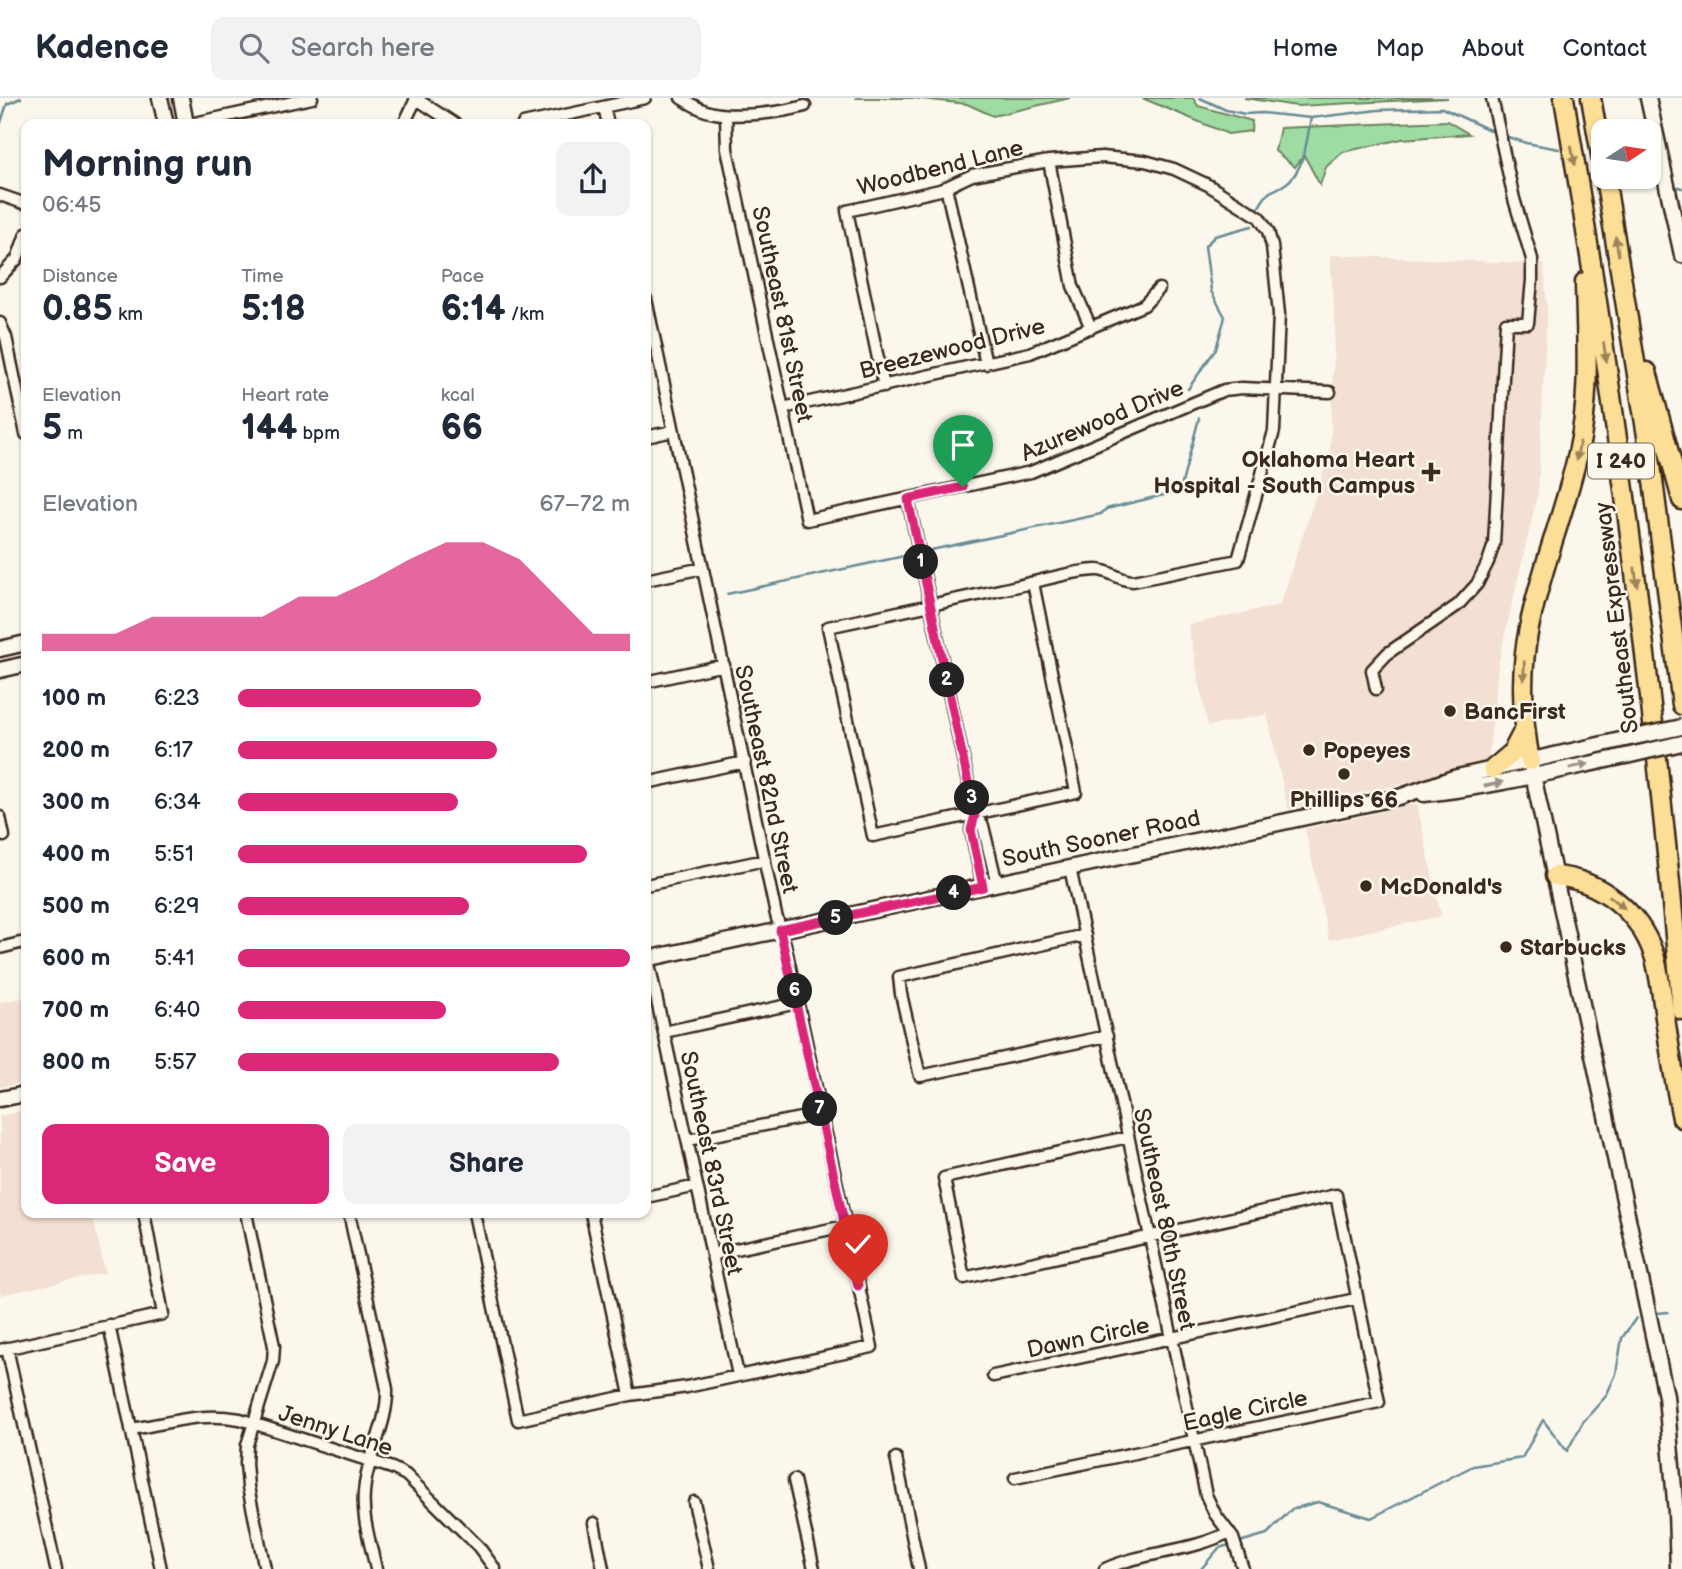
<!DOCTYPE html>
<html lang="en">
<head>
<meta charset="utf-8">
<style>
	body { margin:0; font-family:"Balsamiq Sans",sans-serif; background:#f2f2f3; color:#1f2937; height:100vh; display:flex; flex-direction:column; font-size:26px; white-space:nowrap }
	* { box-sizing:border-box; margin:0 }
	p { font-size:23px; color:#747a83 }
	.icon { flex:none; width:38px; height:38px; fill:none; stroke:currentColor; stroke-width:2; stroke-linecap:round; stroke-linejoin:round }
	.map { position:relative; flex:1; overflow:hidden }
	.side { position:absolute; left:21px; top:21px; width:630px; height:1099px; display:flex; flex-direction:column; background:#fff; border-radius:14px; box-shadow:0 2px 5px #0004 }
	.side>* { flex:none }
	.needle { width:46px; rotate:78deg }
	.buttons { position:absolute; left:1591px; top:21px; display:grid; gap:14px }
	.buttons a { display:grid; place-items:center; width:70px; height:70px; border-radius:14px; background:#fff; box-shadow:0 2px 5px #0004; font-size:35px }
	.pin { position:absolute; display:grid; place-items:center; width:60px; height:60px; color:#fff; margin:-72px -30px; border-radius:50% 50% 50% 0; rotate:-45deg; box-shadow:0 0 7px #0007 }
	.pin .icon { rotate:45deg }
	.km { position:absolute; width:35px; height:35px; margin:-18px; border-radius:50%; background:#222; color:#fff; font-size:19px; line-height:35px; text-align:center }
	.round { display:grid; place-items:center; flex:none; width:74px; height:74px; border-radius:14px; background:#f2f2f3 }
	.overview { display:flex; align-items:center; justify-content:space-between; height:119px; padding:0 21px }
	h1 { font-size:38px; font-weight:800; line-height:52px }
	.metrics { display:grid; grid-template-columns:repeat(3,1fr); gap:10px; height:119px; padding:7px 21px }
	.metrics div { display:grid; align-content:center }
	.metrics b { font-size:35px; font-weight:800 }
	.metrics small { font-size:19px; font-weight:400 }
	.metrics p { font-size:19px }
	.chart { height:196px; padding:14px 21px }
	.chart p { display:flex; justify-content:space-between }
	.chart svg { width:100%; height:126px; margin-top:7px; fill:#db2777; opacity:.7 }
	.button { display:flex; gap:14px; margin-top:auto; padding:14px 21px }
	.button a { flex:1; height:80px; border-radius:14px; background:#db2777; color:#fff; font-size:28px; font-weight:800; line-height:80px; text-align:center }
	.button a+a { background:#f2f2f3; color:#1f2937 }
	ul { padding:0 21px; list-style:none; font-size:23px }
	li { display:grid; grid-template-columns:112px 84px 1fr; align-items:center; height:52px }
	li i { height:18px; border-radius:9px; background:#db2777 }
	header { display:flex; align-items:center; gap:42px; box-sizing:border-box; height:98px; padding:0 35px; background:#fff; border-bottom:2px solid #e0e1e3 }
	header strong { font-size:33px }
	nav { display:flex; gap:38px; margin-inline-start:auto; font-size:24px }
	.search { width:490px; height:63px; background:#f2f2f3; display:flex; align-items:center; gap:18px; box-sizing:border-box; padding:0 24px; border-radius:14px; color:#747a83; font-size:26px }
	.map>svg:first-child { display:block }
	.built { fill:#f3dfd3 }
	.green { fill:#9fdca4; stroke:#6d8361; stroke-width:2 }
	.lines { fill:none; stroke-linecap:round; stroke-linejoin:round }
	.stream { stroke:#668b94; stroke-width:2.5 }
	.street-casing { stroke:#3b2a1e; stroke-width:15 }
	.secondary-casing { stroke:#3b2a1e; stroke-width:19 }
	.highway-casing { stroke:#3b2a1e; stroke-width:23 }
	.street { stroke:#fbf7ec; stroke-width:10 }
	.secondary { stroke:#fbf7ec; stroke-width:14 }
	.highway { stroke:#fdde96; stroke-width:18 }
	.secondary-bridge-casing { stroke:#3b2a1e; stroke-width:19; stroke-linecap:butt }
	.secondary-bridge { stroke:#fbf7ec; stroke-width:14 }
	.oneway { fill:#9c845a }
	.oneway2 { fill:#9b9085 }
	.route-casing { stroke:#fff; stroke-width:14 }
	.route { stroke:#db2777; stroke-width:9 }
	.poi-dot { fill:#3b2a1e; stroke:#fbf7ec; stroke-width:2.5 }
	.labels { text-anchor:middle; stroke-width:5; stroke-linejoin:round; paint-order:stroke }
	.shield { fill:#fbf7ec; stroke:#75685c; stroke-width:2 }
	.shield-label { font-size:21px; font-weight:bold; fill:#3b2a1e }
	.street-label { font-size:23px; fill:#3b2a1e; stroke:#fbf7ec }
	.poi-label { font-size:23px; font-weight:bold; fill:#3b2a1e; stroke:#fbf7ec; text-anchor:start }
</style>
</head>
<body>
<header>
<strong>Kadence</strong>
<div class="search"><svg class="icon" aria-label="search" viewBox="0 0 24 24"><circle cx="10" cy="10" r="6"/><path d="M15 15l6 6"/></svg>Search here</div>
<nav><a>Home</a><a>Map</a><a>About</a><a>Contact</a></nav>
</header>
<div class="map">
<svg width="1682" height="1471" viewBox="0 0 1682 1471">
	<rect width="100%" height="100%" fill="#fbf7ec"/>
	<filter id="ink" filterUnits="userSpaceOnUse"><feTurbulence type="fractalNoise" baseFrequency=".0143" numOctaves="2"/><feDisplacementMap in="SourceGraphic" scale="14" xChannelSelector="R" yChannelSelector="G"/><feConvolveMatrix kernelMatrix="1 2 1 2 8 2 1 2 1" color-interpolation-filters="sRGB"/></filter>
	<g filter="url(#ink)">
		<path class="built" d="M1330 157 1544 166 1547 212 1538 394 1498 567 1488 667 1288 711 1267 616 1208 628 1188 527 1280 507 1330 354 1335 225Z
			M1417 706 1441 818 1329 842 1305 731Z
			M26 899V984L0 989V905Z
			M26 1012V1115H92L105 1175 0 1197V1018Z"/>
		<path class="green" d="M855 0H1070L993 18 967 6 912 0Z
			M1142 0H1193L1198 8 1252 23 1251 33 1228 36Z
			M1244 0H1448L1297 8Z
			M1447 23 1469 36 1402 41 1343 54 1326 69 1320 87 1304 57 1295 69 1275 53 1280 30Z"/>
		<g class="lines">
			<path class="stream" d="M1200 0 1226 12 1245 16 1262 15 1311 20 1378 12 1442 10 1496 35
				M0 27 7 6 21 0
				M1502 37 1526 45 1559 51
				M1648 77 1661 84
				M1674 88 1682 90
				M1259 109C1272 86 1272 97 1288 84 1305 70 1307 40 1311 20
				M1188 291 1216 251 1225 219 1211 193 1205 148 1215 138 1252 128
				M931 452 1101 416 1106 411 1180 393 1199 320
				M727 496 909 457
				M1657 1215 1668 1214
				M1201 1471 1219 1450 1267 1436 1292 1411 1318 1404 1371 1420 1473 1368 1522 1360 1543 1322 1567 1353 1583 1324 1606 1298 1616 1276 1622 1240 1636 1220"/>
			<g class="street-casing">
				<path id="street" d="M415 0 455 26
					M681 0C689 5 697 10 706 13 730 21 780 15 805 8
					M604 9 608 26
					M726 17 727 51 807 422 1031 374 1224 292 1242 290 1330 294
					M190 26 312 0
					M404 26 416 1
					M523 26 645 0
					M1049 63 1073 188 1091 230
					M946 89 986 266
					M0 97 26 106
					M0 179 17 161 26 136
					M0 225 6 239 26 336
					M884 289 847 113 940 92 972 77 1049 63 1102 59 1145 63 1174 71 1208 87 1259 119 1268 133 1272 148 1279 216 1274 333 1238 462 1133 483C1120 483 1110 472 1097 472 1076 472 1040 483 1018 488 955 502 892 515 828 529L873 738 1076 694 1033 485
					M783 310 1030 255 1144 207 1159 191
					M646 339 673 333
					M908 401 975 717 983 728 997 786
					M646 482 703 470
					M646 584 724 567
					M1376 591 1372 572 1388 555 1458 507 1477 486 1488 464 1494 446 1506 225H1528L1532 182V161L1514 101 1492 0
					M646 685 745 664
					M975 717 971 732 983 789
					M0 719 4 738
					M1070 770 1206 1397 1215 1416 1233 1440 1243 1471
					M646 787 765 762
					M1085 837 899 879 901 896 920 978 1107 938
					M0 850 20 845
					M648 861 738 1277
					M664 934 797 905
					M688 1042 821 1016
					M646 1099 697 1088
					M246 1115 274 1248 273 1263 247 1347 246 1365 248 1389 265 1471
					M349 1115 387 1291C388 1324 370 1353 365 1386 360 1415 370 1443 376 1471
					M474 1115 518 1322 630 1297 687 1289 872 1249 785 846 776 817 646 201
					M591 1115 630 1297
					M713 1156 845 1128
					M109 1227 161 1471
					M7 1250 56 1471
					M0 1252 163 1216 144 1115
					M993 1278 1356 1201
					M131 1331C172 1325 198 1314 240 1321L392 1370 406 1377 478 1448 495 1471
					M896 1360 919 1471
					M1015 1380 1379 1304 1336 1097 964 1180 944 1080 1128 1039
					M794 1382 814 1471
					M694 1404 709 1471
					M594 1425 603 1471
					M1105 1471C1145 1453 1192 1454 1229 1434"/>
			</g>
			<g class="secondary-casing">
				<path id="secondary" d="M160 0 166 26
					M181 0 186 26
					M1648 0 1682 157
					M0 551 26 545
					M0 572 26 566
					M1530 663 1666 1298 1676 1415 1678 1471
					M1424 696C1492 689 1559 672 1626 658
					M646 861 1399 699 1453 680 1625 641
					M0 1001 26 996"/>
			</g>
			<g class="highway-casing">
				<path id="highway" d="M1564 0C1616 302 1655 607 1682 912
					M1591 0 1603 68
					M1605 79 1648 344 1682 607
					M1647 274 1682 402
					M1530 663C1522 619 1520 573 1529 530 1541 470 1565 414 1578 355 1591 298 1586 241 1585 184
					M1493 671 1512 655 1525 630
					M1555 778C1600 782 1639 813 1654 857 1660 877 1662 899 1665 920 1670 953 1675 987 1682 1020"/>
			</g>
			<use href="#street" class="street"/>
			<use href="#secondary" class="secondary"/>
			<use href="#highway" class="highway"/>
			<g class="secondary-bridge-casing">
				<path id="secondary-bridge" d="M1625 641 1682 629
					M1626 658 1682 645"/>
			</g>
			<use href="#secondary-bridge" class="secondary-bridge"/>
		</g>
		<defs><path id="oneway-solid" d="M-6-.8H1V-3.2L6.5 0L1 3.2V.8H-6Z" transform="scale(1.75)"/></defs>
		<g class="oneway">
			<use href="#oneway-solid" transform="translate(1573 57) rotate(80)"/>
			<use href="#oneway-solid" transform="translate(1617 148) rotate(-100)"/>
			<use href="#oneway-solid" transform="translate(1605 254) rotate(81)"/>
			<use href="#oneway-solid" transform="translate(1578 353) rotate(101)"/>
			<use href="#oneway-solid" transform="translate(1636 479) rotate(83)"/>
			<use href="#oneway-solid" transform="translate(1524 573) rotate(92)"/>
			<use href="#oneway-solid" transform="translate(1617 804) rotate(39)"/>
		</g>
		<g class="oneway2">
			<use href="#oneway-solid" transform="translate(1579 668) rotate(-12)"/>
			<use href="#oneway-solid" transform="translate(1494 686) rotate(-11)"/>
		</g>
	</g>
	<g class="lines" filter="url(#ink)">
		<g class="route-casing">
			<path id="route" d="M858 1188 780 832 983 789 971 732 975 717 908 401 963 389"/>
		</g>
		<use href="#route" class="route"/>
	</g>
	<g class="poi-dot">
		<path d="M1427.5 363.5h7v7h7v7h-7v7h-7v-7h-7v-7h7z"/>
		<circle cx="1450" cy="613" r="7"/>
		<circle cx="1309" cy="652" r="7"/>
		<circle cx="1344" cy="676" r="7"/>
		<circle cx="1366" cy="788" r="7"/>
		<circle cx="1506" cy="849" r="7"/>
	</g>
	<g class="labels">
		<rect class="shield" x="1588" y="345.5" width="66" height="35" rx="5"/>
		<g class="shield-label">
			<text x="1621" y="370">I 240</text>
		</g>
		<g class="street-label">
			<text transform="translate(940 69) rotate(-14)" y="8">Woodbend Lane</text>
			<text transform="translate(783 216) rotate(78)" y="8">Southeast 81st Street</text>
			<text transform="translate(952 250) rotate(-14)" y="8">Breezewood Drive</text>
			<text transform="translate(1102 322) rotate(-23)" y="8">Azurewood Drive</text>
			<text transform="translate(1616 520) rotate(-97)" y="8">Southeast Expressway</text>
			<text transform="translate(767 681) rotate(78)" y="8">Southeast 82nd Street</text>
			<text transform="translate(1101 740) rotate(-12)" y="8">South Sooner Road</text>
			<text transform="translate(712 1065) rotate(78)" y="8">Southeast 83rd Street</text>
			<text transform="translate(1165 1121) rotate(78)" y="8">Southeast 80th Street</text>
			<text transform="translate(1088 1239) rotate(-12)" y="8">Dawn Circle</text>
			<text transform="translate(1245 1312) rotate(-12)" y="8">Eagle Circle</text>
			<text transform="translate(336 1332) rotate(18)" y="8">Jenny Lane</text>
		</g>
		<g class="poi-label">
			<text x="1415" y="369" text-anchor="end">Oklahoma Heart<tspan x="1415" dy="26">Hospital - South Campus</tspan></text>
			<text x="1464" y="621">BancFirst</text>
			<text x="1323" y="660">Popeyes</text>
			<text x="1344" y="709" text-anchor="middle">Phillips 66</text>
			<text x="1380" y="796">McDonald's</text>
			<text x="1520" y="857">Starbucks</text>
		</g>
	</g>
</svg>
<div class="buttons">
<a><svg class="needle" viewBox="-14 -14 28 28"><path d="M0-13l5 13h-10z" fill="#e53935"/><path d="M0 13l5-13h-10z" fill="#747a83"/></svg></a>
</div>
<div class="pin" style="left:963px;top:389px;background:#1e9e55"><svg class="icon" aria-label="arrive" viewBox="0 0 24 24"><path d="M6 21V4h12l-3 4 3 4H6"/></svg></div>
<div class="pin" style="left:858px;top:1188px;background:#d93025"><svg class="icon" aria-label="check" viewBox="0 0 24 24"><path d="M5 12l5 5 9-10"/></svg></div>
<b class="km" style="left:921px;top:464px">1</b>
<b class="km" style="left:947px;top:582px">2</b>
<b class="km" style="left:972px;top:700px">3</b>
<b class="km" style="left:954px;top:795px">4</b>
<b class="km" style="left:836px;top:820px">5</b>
<b class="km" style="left:795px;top:893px">6</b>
<b class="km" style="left:820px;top:1011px">7</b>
<section class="side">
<div class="overview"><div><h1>Morning run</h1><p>06:45</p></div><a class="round"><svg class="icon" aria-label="share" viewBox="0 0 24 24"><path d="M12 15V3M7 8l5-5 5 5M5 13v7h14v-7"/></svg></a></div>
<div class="metrics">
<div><p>Distance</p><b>0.85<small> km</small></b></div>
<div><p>Time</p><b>5:18</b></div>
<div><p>Pace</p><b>6:14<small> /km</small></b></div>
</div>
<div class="metrics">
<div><p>Elevation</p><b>5<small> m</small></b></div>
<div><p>Heart rate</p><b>144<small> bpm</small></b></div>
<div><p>kcal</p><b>66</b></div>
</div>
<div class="chart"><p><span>Elevation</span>67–72 m</p>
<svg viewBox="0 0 160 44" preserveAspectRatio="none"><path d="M0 44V38L10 38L20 38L30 32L40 32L50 32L60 32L70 25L80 25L90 19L100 12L110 6L120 6L130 12L140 25L150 38L160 38V44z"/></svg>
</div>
<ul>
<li><b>100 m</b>6:23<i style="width:62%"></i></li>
<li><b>200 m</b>6:17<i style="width:66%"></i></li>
<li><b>300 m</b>6:34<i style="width:56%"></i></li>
<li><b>400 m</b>5:51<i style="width:89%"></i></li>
<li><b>500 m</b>6:29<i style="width:59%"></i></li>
<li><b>600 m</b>5:41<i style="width:100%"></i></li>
<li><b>700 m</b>6:40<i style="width:53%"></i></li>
<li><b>800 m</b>5:57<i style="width:82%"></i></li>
</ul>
<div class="button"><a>Save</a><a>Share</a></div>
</section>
</div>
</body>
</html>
